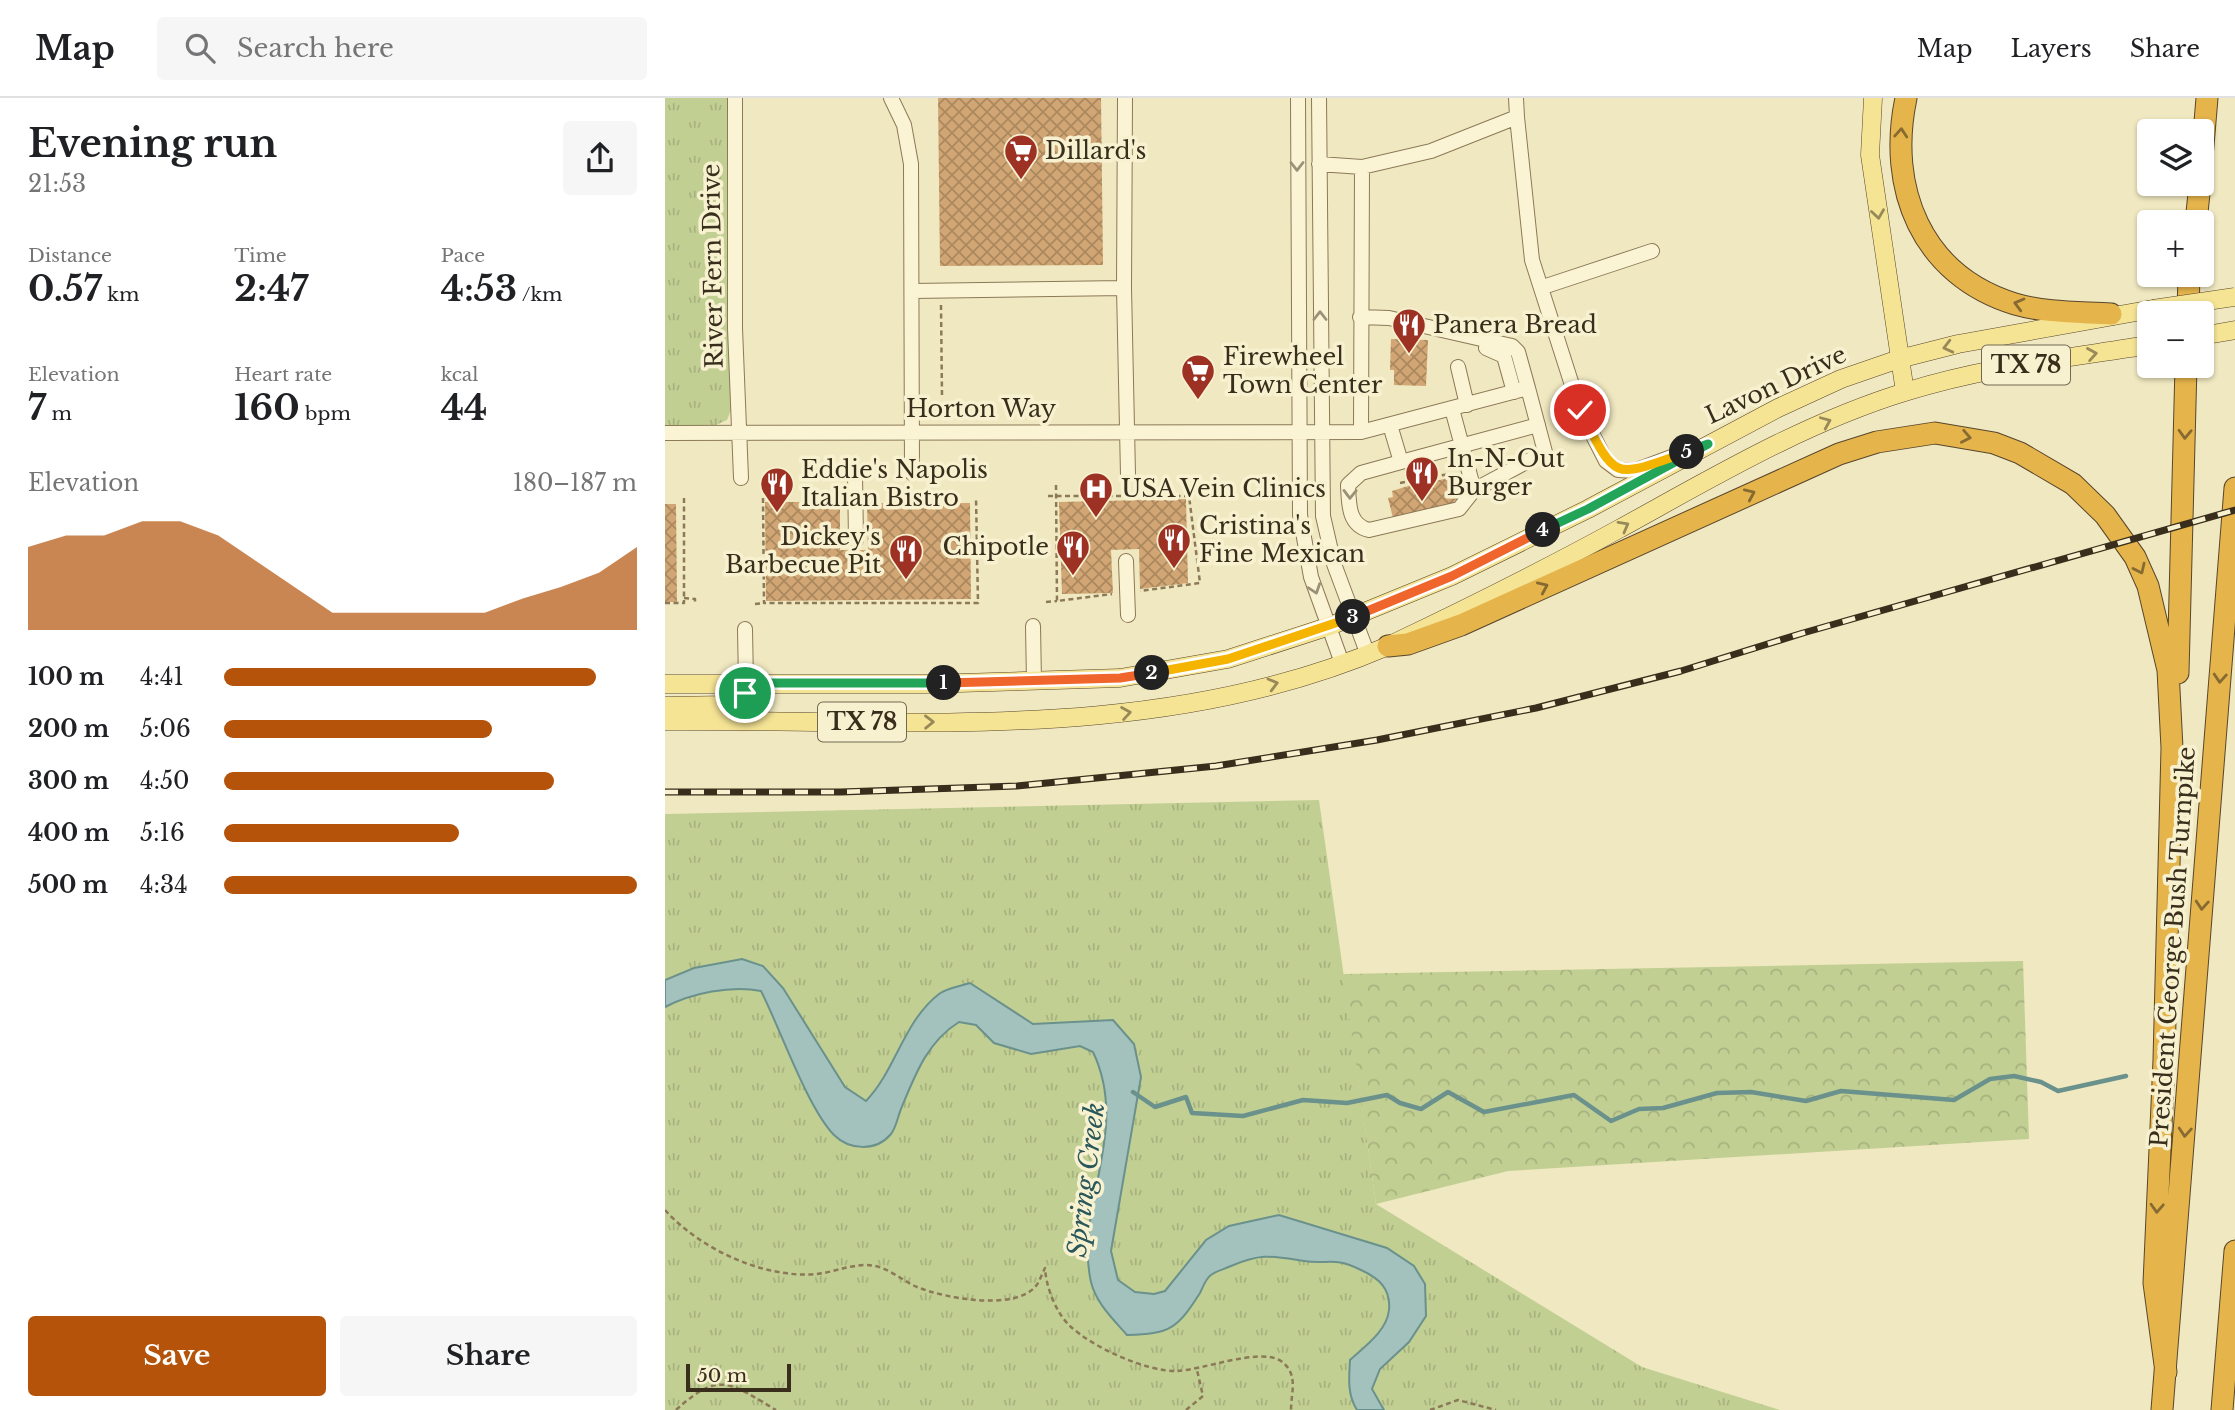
<!DOCTYPE html>
<html lang="en">
<head>
<meta charset="utf-8">
<style>
	body { margin:0; font-family:"Libre Baskerville",serif; background:#f6f6f6; color:#202124; height:100vh; display:flex; flex-direction:column; font-size:26px; white-space:nowrap }
	* { box-sizing:border-box; margin:0 }
	p { font-size:23px; color:#757577 }
	.icon { flex:none; width:38px; height:38px; fill:none; stroke:currentColor; stroke-width:2; stroke-linecap:round; stroke-linejoin:round }
	.map { position:relative; flex:1; overflow:hidden }
	.sheet { display:flex; flex-direction:column; background:#fff; width:665px }
	.sheet>* { flex:none }
	.tools { position:absolute; left:1472px; top:21px; display:grid; gap:14px }
	.tools a { display:grid; place-items:center; width:77px; height:77px; border-radius:7px; background:#fff; box-shadow:0 2px 5px #0004; font-size:35px }
	.scale { position:absolute; left:21px; bottom:18px; width:105px; box-sizing:border-box; padding-left:7px; border:4px solid #392e1c; border-top:0; font-size:19px; line-height:24px; white-space:nowrap; color:#392e1c; -webkit-text-stroke:5px #f7f1d0; paint-order:stroke }
	.pin { position:absolute; display:grid; place-items:center; width:60px; height:60px; color:#fff; margin:-30px; border:4px solid #fff; border-radius:50%; box-shadow:0 2px 7px #0007 }
	.km { position:absolute; width:35px; height:35px; margin:-18px; border-radius:50%; background:#222; color:#fff; font-size:19px; line-height:35px; text-align:center }
	.round { display:grid; place-items:center; flex:none; width:74px; height:74px; border-radius:7px; background:#f6f6f6 }
	.overview { display:flex; align-items:center; justify-content:space-between; height:119px; padding:0 28px }
	h1 { font-size:38px; font-weight:700; line-height:52px }
	.stats { display:grid; grid-template-columns:repeat(3,1fr); gap:10px; height:119px; padding:7px 28px }
	.stats div { display:grid; align-content:center }
	.stats b { font-size:35px; font-weight:700 }
	.stats small { font-size:19px; font-weight:400 }
	.stats p { font-size:19px }
	.chart { height:196px; padding:14px 28px }
	.chart p { display:flex; justify-content:space-between }
	.chart svg { width:100%; height:126px; margin-top:7px; fill:#b45309; opacity:.7 }
	.action { display:flex; gap:14px; margin-top:auto; padding:14px 28px }
	.action a { flex:1; height:80px; border-radius:7px; background:#b45309; color:#fff; font-size:28px; font-weight:700; line-height:80px; text-align:center }
	.action a+a { background:#f6f6f6; color:#202124 }
	ul { padding:0 28px; list-style:none; font-size:23px }
	li { display:grid; grid-template-columns:112px 84px 1fr; align-items:center; height:52px }
	li i { height:18px; border-radius:9px; background:#b45309 }
	header { display:flex; align-items:center; gap:42px; box-sizing:border-box; height:98px; padding:0 35px; background:#fff; border-bottom:2px solid #e0e0e0 }
	header strong { font-size:33px }
	nav { display:flex; gap:38px; margin-inline-start:auto; font-size:24px }
	.search { width:490px; height:63px; background:#f6f6f6; display:flex; align-items:center; gap:18px; box-sizing:border-box; padding:0 24px; border-radius:7px; color:#757577; font-size:26px }
	main { display:flex; flex:1; min-height:0 }
	.map>svg:first-child { display:block }
	.grass { fill:url(#grass-tufts) }
	.forest { fill:url(#forest-crowns) }
	.water { fill:#a3c2bd; stroke:#6a918c; stroke-width:2 }
	.lines { fill:none; stroke-linecap:round; stroke-linejoin:round }
	.stream { stroke:#6a918c; stroke-width:4.5 }
	.building { fill:url(#building-cross-hatch) }
	.minor-casing { stroke:#8b7957; stroke-width:16 }
	.major-casing { stroke:#58462c; stroke-width:19 }
	.highway-casing { stroke:#58462c; stroke-width:23 }
	.path { stroke:#8b7957; stroke-width:2.5; stroke-dasharray:5 3.5; stroke-linecap:butt }
	.minor { stroke:#fbf4d4; stroke-width:14 }
	.major { stroke:#f6e495; stroke-width:18 }
	.highway { stroke:#e5b44b; stroke-width:21 }
	.rail-casing { stroke:#392e1c; stroke-width:7 }
	.rail { stroke:#f7f1d0; stroke-width:4.5; stroke-dasharray:13; stroke-linecap:butt }
	.major-bridge-casing { stroke:#58462c; stroke-width:19; stroke-linecap:butt }
	.major-bridge { stroke:#f6e495; stroke-width:18 }
	.oneway { stroke:#866a31 }
	.oneway2 { stroke:#9a9178 }
	.oneway3 { stroke:#988958 }
	.split-1-casing { stroke:#fff; stroke-width:14 }
	.split-2-casing { stroke:#fff; stroke-width:14 }
	.split-3-casing { stroke:#fff; stroke-width:14 }
	.split-4-casing { stroke:#fff; stroke-width:14 }
	.split-5-casing { stroke:#fff; stroke-width:14 }
	.split-6-casing { stroke:#fff; stroke-width:14 }
	.split-1 { stroke:#22a559; stroke-width:9 }
	.split-2 { stroke:#f0652b; stroke-width:9 }
	.split-3 { stroke:#f5b400; stroke-width:9 }
	.split-4 { stroke:#f0652b; stroke-width:9 }
	.split-5 { stroke:#22a559; stroke-width:9 }
	.split-6 { stroke:#f5b400; stroke-width:9 }
	.labels { text-anchor:middle; stroke-width:7; stroke-linejoin:round; paint-order:stroke }
	.shield { fill:#f7f1d0; stroke:#726852; stroke-width:2 }
	.shield-label { font-size:23px; font-weight:bold; fill:#392e1c }
	.poi-label { font-size:24px; fill:#392e1c; stroke:#f7f1d0; text-anchor:start }
	.street-label { font-size:24px; fill:#392e1c; stroke:#f7f1d0 }
	.water-label { font-size:26px; font-style:italic; fill:#2a575a; stroke:#f7f1d0 }
</style>
</head>
<body>
<header>
<strong>Map</strong>
<div class="search"><svg class="icon" aria-label="search" viewBox="0 0 24 24"><circle cx="10" cy="10" r="6"/><path d="M15 15l6 6"/></svg>Search here</div>
<nav><a>Map</a><a>Layers</a><a>Share</a></nav>
</header>
<main>
<section class="sheet">
<div class="overview"><div><h1>Evening run</h1><p>21:53</p></div><a class="round"><svg class="icon" aria-label="share" viewBox="0 0 24 24"><path d="M12 15V3M7 8l5-5 5 5M5 13v7h14v-7"/></svg></a></div>
<div class="stats">
<div><p>Distance</p><b>0.57<small> km</small></b></div>
<div><p>Time</p><b>2:47</b></div>
<div><p>Pace</p><b>4:53<small> /km</small></b></div>
</div>
<div class="stats">
<div><p>Elevation</p><b>7<small> m</small></b></div>
<div><p>Heart rate</p><b>160<small> bpm</small></b></div>
<div><p>kcal</p><b>44</b></div>
</div>
<div class="chart"><p><span>Elevation</span>180–187 m</p>
<svg viewBox="0 0 160 44" preserveAspectRatio="none"><path d="M0 44V15L10 11L20 11L30 6L40 6L50 11L60 20L70 29L80 38L90 38L100 38L110 38L120 38L130 33L140 29L150 24L160 15V44z"/></svg>
</div>
<ul>
<li><b>100 m</b>4:41<i style="width:90%"></i></li>
<li><b>200 m</b>5:06<i style="width:65%"></i></li>
<li><b>300 m</b>4:50<i style="width:80%"></i></li>
<li><b>400 m</b>5:16<i style="width:57%"></i></li>
<li><b>500 m</b>4:34<i style="width:100%"></i></li>
</ul>
<div class="action"><a>Save</a><a>Share</a></div>
</section>
<div class="map">
<svg width="1570" height="1312" viewBox="0 0 1570 1312">
	<defs>
		<pattern id="grass-tufts" width="24" height="20" patternUnits="userSpaceOnUse" patternTransform="scale(1.75)"><rect width="24" height="20" fill="#c1cf93"/><path d="M3 7l-1-3M5 7V3M7 7l1-3M15 17l-1-3M17 17v-4M19 17l1-3" fill="none" stroke="#a7b27e"/></pattern>
		<pattern id="forest-crowns" width="20" height="18" patternUnits="userSpaceOnUse" patternTransform="scale(1.75)"><rect width="20" height="18" fill="#c1cf93"/><path d="M2 6a3 3 0 1 1 6 0M12 15a3 3 0 1 1 6 0" fill="none" stroke="#a7b27e"/></pattern>
		<pattern id="building-cross-hatch" width="8" height="8" patternUnits="userSpaceOnUse" patternTransform="scale(1.75)"><rect width="8" height="8" fill="#d1a674"/><path d="M0 0l8 8M0 8l8-8" fill="none" stroke="#ab885e"/></pattern>
	</defs>
	<rect width="100%" height="100%" fill="#f0e8c0"/>
	<path class="grass" d="M0 0H64L66 312 62 322 51 327 0 328Z
		M654 702 711 1106 977 1269 1115 1312H0V716Z"/>
	<path class="forest" d="M1358 863 1364 1041 843 1073 711 1106 678 876Z"/>
	<path class="water" d="M77 861 98 868 118 890 180 989 201 1003C231 972 238 924 274 896 282 890 296 888 305 885L368 926 448 922 469 946 476 979 446 1153 453 1182 470 1194 489 1196 500 1193 541 1142 564 1128 614 1117 722 1150 749 1168 760 1186 761 1218 744 1244 715 1271 707 1291 719 1312H692C682 1296 684 1280 685 1262 699 1249 722 1233 724 1212 726 1191 714 1180 696 1172 669 1158 663 1167 639 1163 606 1158 597 1155 566 1168 560 1171 551 1173 546 1177 541 1180 538 1189 535 1195 512 1231 505 1236 462 1237 448 1221 431 1205 426 1184 409 1108 466 1034 428 954L415 948 366 956 329 945 311 927 294 924C262 944 250 977 236 1011 233 1018 231 1030 226 1036 211 1054 184 1052 169 1037 142 1009 115 930 96 893 66 887 27 895 0 909V882L29 870Z"/>
	<g class="lines">
		<path class="stream" d="M468 994 490 1009 521 999 527 1015 578 1018 638 1002 682 1005 722 997 735 1005 756 1011 783 994 819 1014 909 997 946 1023 974 1011 998 1010 1052 995 1086 994 1141 1003 1176 993 1289 1002 1325 981 1349 978 1376 984 1393 993 1461 978"/>
	</g>
	<path class="building" d="M273 0H436L438 167 275 168Z
		M726 241 763 242 761 288 729 287V272H725Z
		M783 380 786 394 790 393 793 402 789 403 790 407 731 432 723 400 728 399 727 393 762 382V385Z
		M521 401 523 485 475 491 474 451 446 452 448 495 397 496 394 404Z
		M100 404H175V452H203L202 405H305L306 501 101 503Z
		M0 406H11L12 504H0Z"/>
	<g class="lines">
		<g class="minor-casing">
			<path id="minor" d="M70 0V230L76 380
				M226 0 239 27 246 66 247 375
				M633 0 635 417 646 479 677 565
				M654 0 658 418 669 466 703 557
				M852 19 867 162 915 312 941 363 953 372 969 373 1009 358
				M654 66 697 69 696 334
				M697 69 766 53 852 19 851 0
				M878 189 987 153
				M459 190 460 0
				M247 193 459 190 463 377
				M695 219 724 220 847 248 853 254 863 290
				M821 250 839 258 849 294
				M793 269 802 307
				M787 311 809 392
				M725 327 736 364 873 327
				M0 335 696 334 863 290 880 354 809 392 794 411 704 432C683 427 684 406 683 387L696 375 736 364
				M190 377 191 442
				M461 463 463 517
				M368 528 369 584
				M80 531 81 585"/>
		</g>
		<g class="major-casing">
			<path id="major" d="M1208 0 1205 57 1240 294
				M1536 238 1570 232
				M0 586H261L455 580 563 561 665 528 787 478 923 411 1113 310 1176 281 1234 261 1293 246 1488 211
				M0 608 64 607 76 601 81 585
				M0 623C242 621 495 647 723 548 801 511 879 472 954 431 1047 380 1139 325 1240 294 1319 269 1403 260 1484 247"/>
		</g>
		<g class="highway-casing">
			<path id="highway" d="M1241 0C1222 90 1256 177 1350 206 1381 215 1415 214 1446 216
				M1536 71 1542 0
				M1531 124 1535 86
				M1523 215 1524 177
				M723 548 743 546 796 527 1174 356 1212 344 1270 335 1329 345 1355 355 1408 386 1440 417 1470 459 1483 488 1503 572 1507 650 1499 962 1489 1185 1501 1274
				M1513 575 1521 268
				M1497 1312 1570 390
				M1557 1312 1570 1153"/>
		</g>
		<path class="path" d="M276 207 277 297
			M735 385 784 376
			M391 387 392 503 447 496
			M383 398H524L535 485 475 493
			M98 400 99 505H313L311 399
			M19 500 30 501V506
			M381 504 392 503
			M0 505H19V400
			M90 506 99 505
			M0 1112C35 1151 99 1181 152 1176 171 1174 190 1164 210 1168 225 1171 238 1183 252 1189 279 1200 348 1213 370 1189 374 1185 377 1176 380 1170 381 1189 391 1215 405 1228 427 1249 482 1274 512 1273 538 1272 595 1249 616 1263 634 1276 626 1294 626 1312
			M11 1312C55 1272 65 1285 111 1312
			M521 1312 538 1298 532 1272
			M765 1312 793 1302 831 1312"/>
		<use href="#minor" class="minor"/>
		<use href="#major" class="major"/>
		<use href="#highway" class="highway"/>
		<g class="rail-casing">
			<path id="rail" d="M0 694H176L352 688 551 668 712 642 871 610 1016 573 1138 535 1570 412"/>
		</g>
		<use href="#rail" class="rail"/>
		<g class="major-bridge-casing">
			<path id="major-bridge" d="M1488 211 1570 199"/>
		</g>
		<use href="#major-bridge" class="major-bridge"/>
	</g>
	<defs><path id="oneway-chevron" d="M-2-3.5L2.5 0L-2 3.5" fill="none" stroke-width="1.6" stroke-linecap="round" stroke-linejoin="round" transform="scale(1.75)"/></defs>
	<g class="oneway">
		<use href="#oneway-chevron" transform="translate(1236 35) rotate(-86)"/>
		<use href="#oneway-chevron" transform="translate(1354 206) rotate(-165)"/>
		<use href="#oneway-chevron" transform="translate(1520 336) rotate(92)"/>
		<use href="#oneway-chevron" transform="translate(1301 339) rotate(11)"/>
		<use href="#oneway-chevron" transform="translate(1085 396) rotate(-24)"/>
		<use href="#oneway-chevron" transform="translate(1475 471) rotate(65)"/>
		<use href="#oneway-chevron" transform="translate(878 489) rotate(-24)"/>
		<use href="#oneway-chevron" transform="translate(1555 580) rotate(94)"/>
		<use href="#oneway-chevron" transform="translate(1537 807) rotate(94)"/>
		<use href="#oneway-chevron" transform="translate(1520 1034) rotate(94)"/>
		<use href="#oneway-chevron" transform="translate(1492 1110) rotate(93)"/>
	</g>
	<g class="oneway2">
		<use href="#oneway-chevron" transform="translate(632 68) rotate(90)"/>
		<use href="#oneway-chevron" transform="translate(655 218) rotate(-90)"/>
		<use href="#oneway-chevron" transform="translate(685 396) rotate(91)"/>
		<use href="#oneway-chevron" transform="translate(650 491) rotate(71)"/>
	</g>
	<g class="oneway3">
		<use href="#oneway-chevron" transform="translate(1213 116) rotate(82)"/>
		<use href="#oneway-chevron" transform="translate(1283 249) rotate(166)"/>
		<use href="#oneway-chevron" transform="translate(1427 256) rotate(-10)"/>
		<use href="#oneway-chevron" transform="translate(1161 324) rotate(-23)"/>
		<use href="#oneway-chevron" transform="translate(959 428) rotate(-29)"/>
		<use href="#oneway-chevron" transform="translate(608 586) rotate(-15)"/>
		<use href="#oneway-chevron" transform="translate(461 615) rotate(-9)"/>
		<use href="#oneway-chevron" transform="translate(264 624) rotate(-1)"/>
	</g>
	<g class="lines">
		<g class="split-1-casing">
			<path id="split-1" d="M80 595 81 585H279"/>
		</g>
		<g class="split-2-casing">
			<path id="split-2" d="M279 585 455 580 487 575"/>
		</g>
		<g class="split-3-casing">
			<path id="split-3" d="M487 575 563 561 688 519"/>
		</g>
		<g class="split-4-casing">
			<path id="split-4" d="M688 519 787 478 878 432"/>
		</g>
		<g class="split-5-casing">
			<path id="split-5" d="M878 432 923 411 1043 346 1022 354"/>
		</g>
		<g class="split-6-casing">
			<path id="split-6" d="M915 312C952 384 946 381 1022 354"/>
		</g>
		<use href="#split-1" class="split-1"/>
		<use href="#split-2" class="split-2"/>
		<use href="#split-3" class="split-3"/>
		<use href="#split-4" class="split-4"/>
		<use href="#split-5" class="split-5"/>
		<use href="#split-6" class="split-6"/>
	</g>
	<defs>
		<g id="supermarket-pin" transform="scale(1.75)"><path d="M0 17L-7.5 6A9.5 9.5 0 1 1 7.5 6Z" fill="#9d3123" stroke="#f7f1d0"/><path d="M-6-5.5h2.5l.6 2H6L4.5 2H-2.5L-4.4-4H-6ZM-1.5 3.2a1.3 1.3 0 1 0 .1 0ZM3 3.2a1.3 1.3 0 1 0 .1 0Z" fill="#fff"/></g>
		<g id="restaurant-pin" transform="scale(1.75)"><path d="M0 17L-7.5 6A9.5 9.5 0 1 1 7.5 6Z" fill="#9d3123" stroke="#f7f1d0"/><path d="M-5-6h1v4h1v-4h1v4h1v-4h1v5L-1.5 .5V6h-2V.5L-5-1ZM5-6V6H3V1.5H1.5Q1.5-4 5-6Z" fill="#fff"/></g>
		<g id="hospital-pin" transform="scale(1.75)"><path d="M0 17L-7.5 6A9.5 9.5 0 1 1 7.5 6Z" fill="#9d3123" stroke="#f7f1d0"/><path d="M-5-5h3v3.5h4V-5h3V5h-3V1.5h-4V5h-3Z" fill="#fff"/></g>
	</defs>
	<g fill-rule="evenodd">
		<use href="#supermarket-pin" x="356" y="53"/>
		<use href="#restaurant-pin" x="744" y="227"/>
		<use href="#supermarket-pin" x="533" y="273"/>
		<use href="#restaurant-pin" x="757" y="375"/>
		<use href="#restaurant-pin" x="112" y="386"/>
		<use href="#hospital-pin" x="431" y="391"/>
		<use href="#restaurant-pin" x="509" y="442"/>
		<use href="#restaurant-pin" x="408" y="449"/>
		<use href="#restaurant-pin" x="241" y="453"/>
	</g>
	<g class="labels">
		<g class="shield">
			<rect x="1317" y="247.5" width="88" height="39" rx="5"/>
			<rect x="153" y="604.5" width="88" height="39" rx="5"/>
		</g>
		<g class="shield-label">
			<text x="1361" y="275">TX 78</text>
			<text x="197" y="632">TX 78</text>
		</g>
		<g class="poi-label">
			<text x="380" y="61">Dillard's</text>
			<text x="768" y="235">Panera Bread</text>
			<text x="558" y="267">Firewheel<tspan x="558" dy="28">Town Center</tspan></text>
			<text x="782" y="369">In-N-Out<tspan x="782" dy="28">Burger</tspan></text>
			<text x="136" y="380">Eddie's Napolis<tspan x="136" dy="28">Italian Bistro</tspan></text>
			<text x="456" y="399">USA Vein Clinics</text>
			<text x="534" y="436">Cristina's<tspan x="534" dy="28">Fine Mexican</tspan></text>
			<text x="216" y="447" text-anchor="end">Dickey's<tspan x="216" dy="28">Barbecue Pit</tspan></text>
			<text x="384" y="457" text-anchor="end">Chipotle</text>
		</g>
		<g class="street-label">
			<text transform="translate(48 168) rotate(-91)" y="8">River Fern Drive</text>
			<text transform="translate(1111 287) rotate(-25)" y="8">Lavon Drive</text>
			<text x="316" y="319">Horton Way</text>
			<text transform="translate(1508 849) rotate(-86)" y="8">President George Bush Turnpike</text>
		</g>
		<g class="water-label">
			<text transform="translate(421 1082) rotate(-83)" y="9">Spring Creek</text>
		</g>
	</g>
</svg>
<div class="tools">
<a><svg class="icon" aria-label="layers" viewBox="0 0 24 24"><path d="M12 4l9 5-9 5-9-5zM3 14l9 5 9-5"/></svg></a>
<a>+</a>
<a>−</a>
</div>
<div class="scale">50 m</div>
<div class="pin" style="left:80px;top:595px;background:#1e9e55"><svg class="icon" aria-label="arrive" viewBox="0 0 24 24"><path d="M6 21V4h12l-3 4 3 4H6"/></svg></div>
<div class="pin" style="left:915px;top:312px;background:#d93025"><svg class="icon" aria-label="check" viewBox="0 0 24 24"><path d="M5 12l5 5 9-10"/></svg></div>
<b class="km" style="left:279px;top:585px">1</b>
<b class="km" style="left:487px;top:575px">2</b>
<b class="km" style="left:688px;top:519px">3</b>
<b class="km" style="left:878px;top:432px">4</b>
<b class="km" style="left:1022px;top:354px">5</b>
</div>
</main>
</body>
</html>
